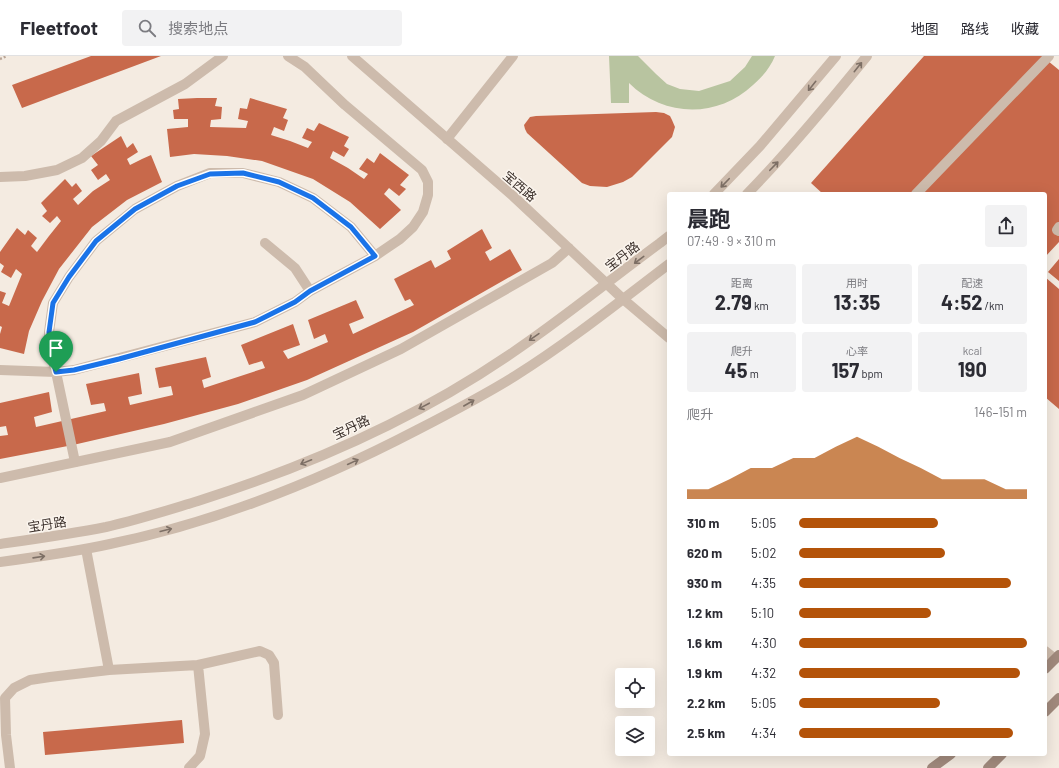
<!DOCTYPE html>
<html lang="zh">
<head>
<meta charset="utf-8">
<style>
	body { margin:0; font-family:Barlow,"Noto Sans SC",sans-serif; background:#f2f2f3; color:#2b2b33; height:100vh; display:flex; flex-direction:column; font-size:15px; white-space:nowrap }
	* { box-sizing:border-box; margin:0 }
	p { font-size:13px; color:#7c7c81 }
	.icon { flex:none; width:22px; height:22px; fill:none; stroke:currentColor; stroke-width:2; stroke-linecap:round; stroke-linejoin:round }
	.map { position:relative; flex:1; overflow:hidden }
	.drawer { position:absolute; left:667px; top:136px; width:380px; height:564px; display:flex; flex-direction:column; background:#fff; border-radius:4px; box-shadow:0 4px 16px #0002 }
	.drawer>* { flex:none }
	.buttons { position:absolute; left:615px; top:612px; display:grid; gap:8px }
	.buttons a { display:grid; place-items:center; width:40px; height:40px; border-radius:4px; background:#fff; box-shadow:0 4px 16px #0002; font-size:20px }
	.pin { position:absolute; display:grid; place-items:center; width:34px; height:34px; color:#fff; margin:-41px -17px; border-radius:50% 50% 50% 0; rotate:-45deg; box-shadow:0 0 4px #0007 }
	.pin .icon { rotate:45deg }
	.round { display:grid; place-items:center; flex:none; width:42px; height:42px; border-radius:4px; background:#f2f2f3 }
	.overview { display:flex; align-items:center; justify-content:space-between; height:68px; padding:0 20px }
	h1 { font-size:22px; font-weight:700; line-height:30px }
	.metrics { display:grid; grid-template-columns:repeat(3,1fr); gap:6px; height:68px; padding:4px 20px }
	.metrics div { display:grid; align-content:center; border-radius:4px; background:#f2f2f3; text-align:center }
	.metrics b { font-size:20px; font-weight:700 }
	.metrics small { font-size:11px; font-weight:400 }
	.metrics p { font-size:11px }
	.chart { height:112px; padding:8px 20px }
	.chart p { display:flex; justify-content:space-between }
	.chart svg { width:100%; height:72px; margin-top:4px; fill:#b45309; opacity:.7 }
	ul { padding:0 20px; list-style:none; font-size:13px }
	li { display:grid; grid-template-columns:64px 48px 1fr; align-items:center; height:30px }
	li i { height:10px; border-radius:5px; background:#b45309 }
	header { display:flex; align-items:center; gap:24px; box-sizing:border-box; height:56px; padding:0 20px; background:#fff; border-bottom:1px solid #e1e1e2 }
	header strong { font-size:19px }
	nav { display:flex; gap:22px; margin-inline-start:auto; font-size:14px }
	.search { width:280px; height:36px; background:#f2f2f3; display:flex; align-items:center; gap:10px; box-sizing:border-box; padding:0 14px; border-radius:4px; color:#7c7c81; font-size:15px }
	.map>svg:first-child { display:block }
	.pitch { fill:#b8c4a0 }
	.building { fill:#c8694b }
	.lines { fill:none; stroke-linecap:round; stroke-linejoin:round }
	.path { stroke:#b9a596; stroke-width:2.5; stroke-dasharray:2 2; stroke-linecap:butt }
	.service { stroke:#cdbbac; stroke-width:10 }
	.minor { stroke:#cdbbac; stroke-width:10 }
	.tertiary { stroke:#cdbbac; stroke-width:10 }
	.secondary { stroke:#a18a7d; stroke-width:10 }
	.oneway { stroke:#7d6f65 }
	.route-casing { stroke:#fff; stroke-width:8 }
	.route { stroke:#1a73e8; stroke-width:5 }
	.labels { text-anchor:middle; stroke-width:3; stroke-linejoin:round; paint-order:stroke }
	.street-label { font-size:13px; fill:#3b302b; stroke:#fbf5ee }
</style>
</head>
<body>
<header>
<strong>Fleetfoot</strong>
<div class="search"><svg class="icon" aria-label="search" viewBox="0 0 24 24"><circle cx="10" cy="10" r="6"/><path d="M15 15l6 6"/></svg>搜索地点</div>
<nav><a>地图</a><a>路线</a><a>收藏</a></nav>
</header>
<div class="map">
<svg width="1059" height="712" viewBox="0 0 1059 712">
	<rect width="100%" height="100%" fill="#f4ebe1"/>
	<path class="pitch" d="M609 0H638L656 18 667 28 680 33 699 35 730 25 745 11 752 0H775C770 12 763 20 753 29 717 63 663 61 629 27V47H611Z"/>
	<path class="building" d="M91 0H161L22 52 12 29Z
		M924 0H1042L1059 14V186L1045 201V138H823L811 127Z
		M197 42H217L215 50 222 51 221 63 211 64 210 71 246 72 248 65 238 63 240 52 247 53 250 42 287 53 283 62 288 64 284 75 274 71 271 79 290 85 308 92 312 86 302 82 307 72 314 75 319 67 349 81 344 90 349 93 344 101 333 95 330 102 348 112 364 123 368 118 359 113 367 102 374 107 380 97 409 119 400 129 406 133 399 140 389 132 384 138 401 154 380 173 350 146 313 123 262 105 227 100 194 98 170 101 167 73 188 71V63H174L173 54 179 53 178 43Z
		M656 56 664 57 670 60 672 64 675 71 672 81 632 121 623 126 607 131 590 130 582 127 527 77 525 73 524 69 530 61 536 60Z
		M121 80 127 92 133 87 138 96 127 103 130 109 142 103 151 99 162 126 127 144 92 171 59 213 42 245 29 275 24 298 0 292V278L2 271 0 270V235L6 237 2 247 9 250 22 218 16 213 11 222 1 216 4 210 0 207V196L17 172 25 179 28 174 37 182 31 190 37 196 49 180 61 165 57 160 50 167 42 160 47 155 41 147 65 123 72 131 76 127 82 135 73 143 78 149 93 135 110 124 106 118 98 124 91 114 98 109 91 100Z
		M482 173 492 192 485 196 490 205 510 193 522 214 413 276 307 324 238 348 164 368 73 389 0 403V380L8 379 6 370 0 371V347L49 336 52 356 34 361 36 371 106 355 104 347 91 349 86 328 139 317 142 338 128 341 130 349 173 339 171 330 159 332 155 312 206 301 211 321 202 324 204 332 265 312 262 305 249 309 241 289 293 268 300 289 283 295 288 303 328 286 325 278 314 283 308 264 356 244 364 262 349 268 353 278 414 249 410 243 405 245 394 223 431 204 435 212 451 203 447 195Z
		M1059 203V225L1048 216Z
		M1045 221 1059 233V353L1045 341Z
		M182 664 184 687 45 699 43 676Z"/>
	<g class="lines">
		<path class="path" d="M0 3 7 0"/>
		<path class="service" d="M447 83 513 0
			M0 121 25 120 57 114 82 102 101 85 116 65 185 28 223 0
			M916 138 1049 0
			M1059 171 1057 174 1059 175
			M265 187 295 212 310 235
			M0 314 56 316 74 314 255 266 295 246 310 235 375 200 400 183 413 171 423 156 428 139V126L422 114 345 49 305 11 288 0
			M75 406 56 316 51 297 49 276 53 247 69 221 96 185 135 153 177 130 210 117H243L279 126 313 142 351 171 375 200
			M86 493 109 614
			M198 609 260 595 269 599 274 607 278 659
			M10 712 6 679 5 642 14 632 30 624 50 621 109 614 198 609 205 678 200 700 189 712"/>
		<path class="minor" d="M352 0 513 140 623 243 669 282
			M0 422 170 386 303 339 401 293 552 207 569 192
			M1045 595 1055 603"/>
		<path class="tertiary" d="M714 138 760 90 836 0
			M747 138C790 94 828 48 867 0
			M0 488C35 483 71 478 106 471 137 464 168 454 198 445 305 411 413 364 506 301 559 266 608 225 660 187L669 180
			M0 506C37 501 74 496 110 488 217 466 321 424 417 374 450 357 483 340 515 320 569 286 619 246 669 208"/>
		<path class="secondary" d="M1045 613 1059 599
			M1045 656 1059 642
			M932 712 951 698
			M988 712 1002 698"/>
	</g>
	<defs><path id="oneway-shaft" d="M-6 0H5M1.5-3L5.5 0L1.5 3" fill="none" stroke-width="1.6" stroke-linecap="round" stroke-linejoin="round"/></defs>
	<g class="oneway">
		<use href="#oneway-shaft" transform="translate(858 11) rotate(-51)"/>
		<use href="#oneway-shaft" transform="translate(812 30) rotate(129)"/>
		<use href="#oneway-shaft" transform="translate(774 110) rotate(-46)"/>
		<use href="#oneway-shaft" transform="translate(725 127) rotate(134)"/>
		<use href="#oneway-shaft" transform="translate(639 204) rotate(143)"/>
		<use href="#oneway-shaft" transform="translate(534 281) rotate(145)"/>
		<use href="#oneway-shaft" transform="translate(469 347) rotate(-30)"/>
		<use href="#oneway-shaft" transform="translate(424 350) rotate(152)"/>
		<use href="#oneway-shaft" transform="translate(306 406) rotate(158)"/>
		<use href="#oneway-shaft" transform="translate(353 406) rotate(-25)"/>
		<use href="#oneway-shaft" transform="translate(166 474) rotate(-14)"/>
		<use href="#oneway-shaft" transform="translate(39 501) rotate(-8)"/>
	</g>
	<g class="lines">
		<g class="route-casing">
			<path id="route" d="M243 117 279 126 313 142 351 171 375 200 310 235 295 246 255 266 119 303 74 314 56 316 51 297 49 276 53 247 69 221 96 185 135 153 177 130 210 118Z"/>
		</g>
		<use href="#route" class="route"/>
	</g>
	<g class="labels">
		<g class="street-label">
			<text transform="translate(520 130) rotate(41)" y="5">宝西路</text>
			<text transform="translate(622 200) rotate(-37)" y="5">宝丹路</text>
			<text transform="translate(351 371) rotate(-25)" y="5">宝丹路</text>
			<text transform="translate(47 468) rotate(-9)" y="5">宝丹路</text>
		</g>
	</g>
</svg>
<div class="buttons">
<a><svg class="icon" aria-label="locate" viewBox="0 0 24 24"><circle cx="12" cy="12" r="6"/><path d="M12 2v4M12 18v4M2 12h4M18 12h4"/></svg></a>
<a><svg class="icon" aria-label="layers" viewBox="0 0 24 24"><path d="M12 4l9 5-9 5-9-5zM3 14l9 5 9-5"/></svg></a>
</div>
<div class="pin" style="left:56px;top:316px;background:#1e9e55"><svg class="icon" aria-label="arrive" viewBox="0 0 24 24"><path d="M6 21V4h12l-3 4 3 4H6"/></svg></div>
<section class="drawer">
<div class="overview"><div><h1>晨跑</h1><p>07:49 · 9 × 310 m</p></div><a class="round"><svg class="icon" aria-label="share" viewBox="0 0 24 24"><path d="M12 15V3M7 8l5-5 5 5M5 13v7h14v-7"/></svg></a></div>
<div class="metrics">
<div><p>距离</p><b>2.79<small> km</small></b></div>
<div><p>用时</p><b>13:35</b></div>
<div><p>配速</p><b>4:52<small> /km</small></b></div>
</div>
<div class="metrics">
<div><p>爬升</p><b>45<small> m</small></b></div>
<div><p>心率</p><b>157<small> bpm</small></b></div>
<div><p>kcal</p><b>190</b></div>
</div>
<div class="chart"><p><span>爬升</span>146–151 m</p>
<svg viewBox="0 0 160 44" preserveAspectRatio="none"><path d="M0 44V38L10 38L20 32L30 25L40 25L50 19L60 19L70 12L80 6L90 12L100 19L110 25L120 32L130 32L140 32L150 38L160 38V44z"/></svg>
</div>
<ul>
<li><b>310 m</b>5:05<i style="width:61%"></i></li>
<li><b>620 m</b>5:02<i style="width:64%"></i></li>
<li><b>930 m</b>4:35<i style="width:93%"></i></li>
<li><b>1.2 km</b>5:10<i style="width:58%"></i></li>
<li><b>1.6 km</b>4:30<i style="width:100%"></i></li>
<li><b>1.9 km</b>4:32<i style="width:97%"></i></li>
<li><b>2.2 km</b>5:05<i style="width:62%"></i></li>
<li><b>2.5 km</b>4:34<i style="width:94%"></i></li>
</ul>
</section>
</div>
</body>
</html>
